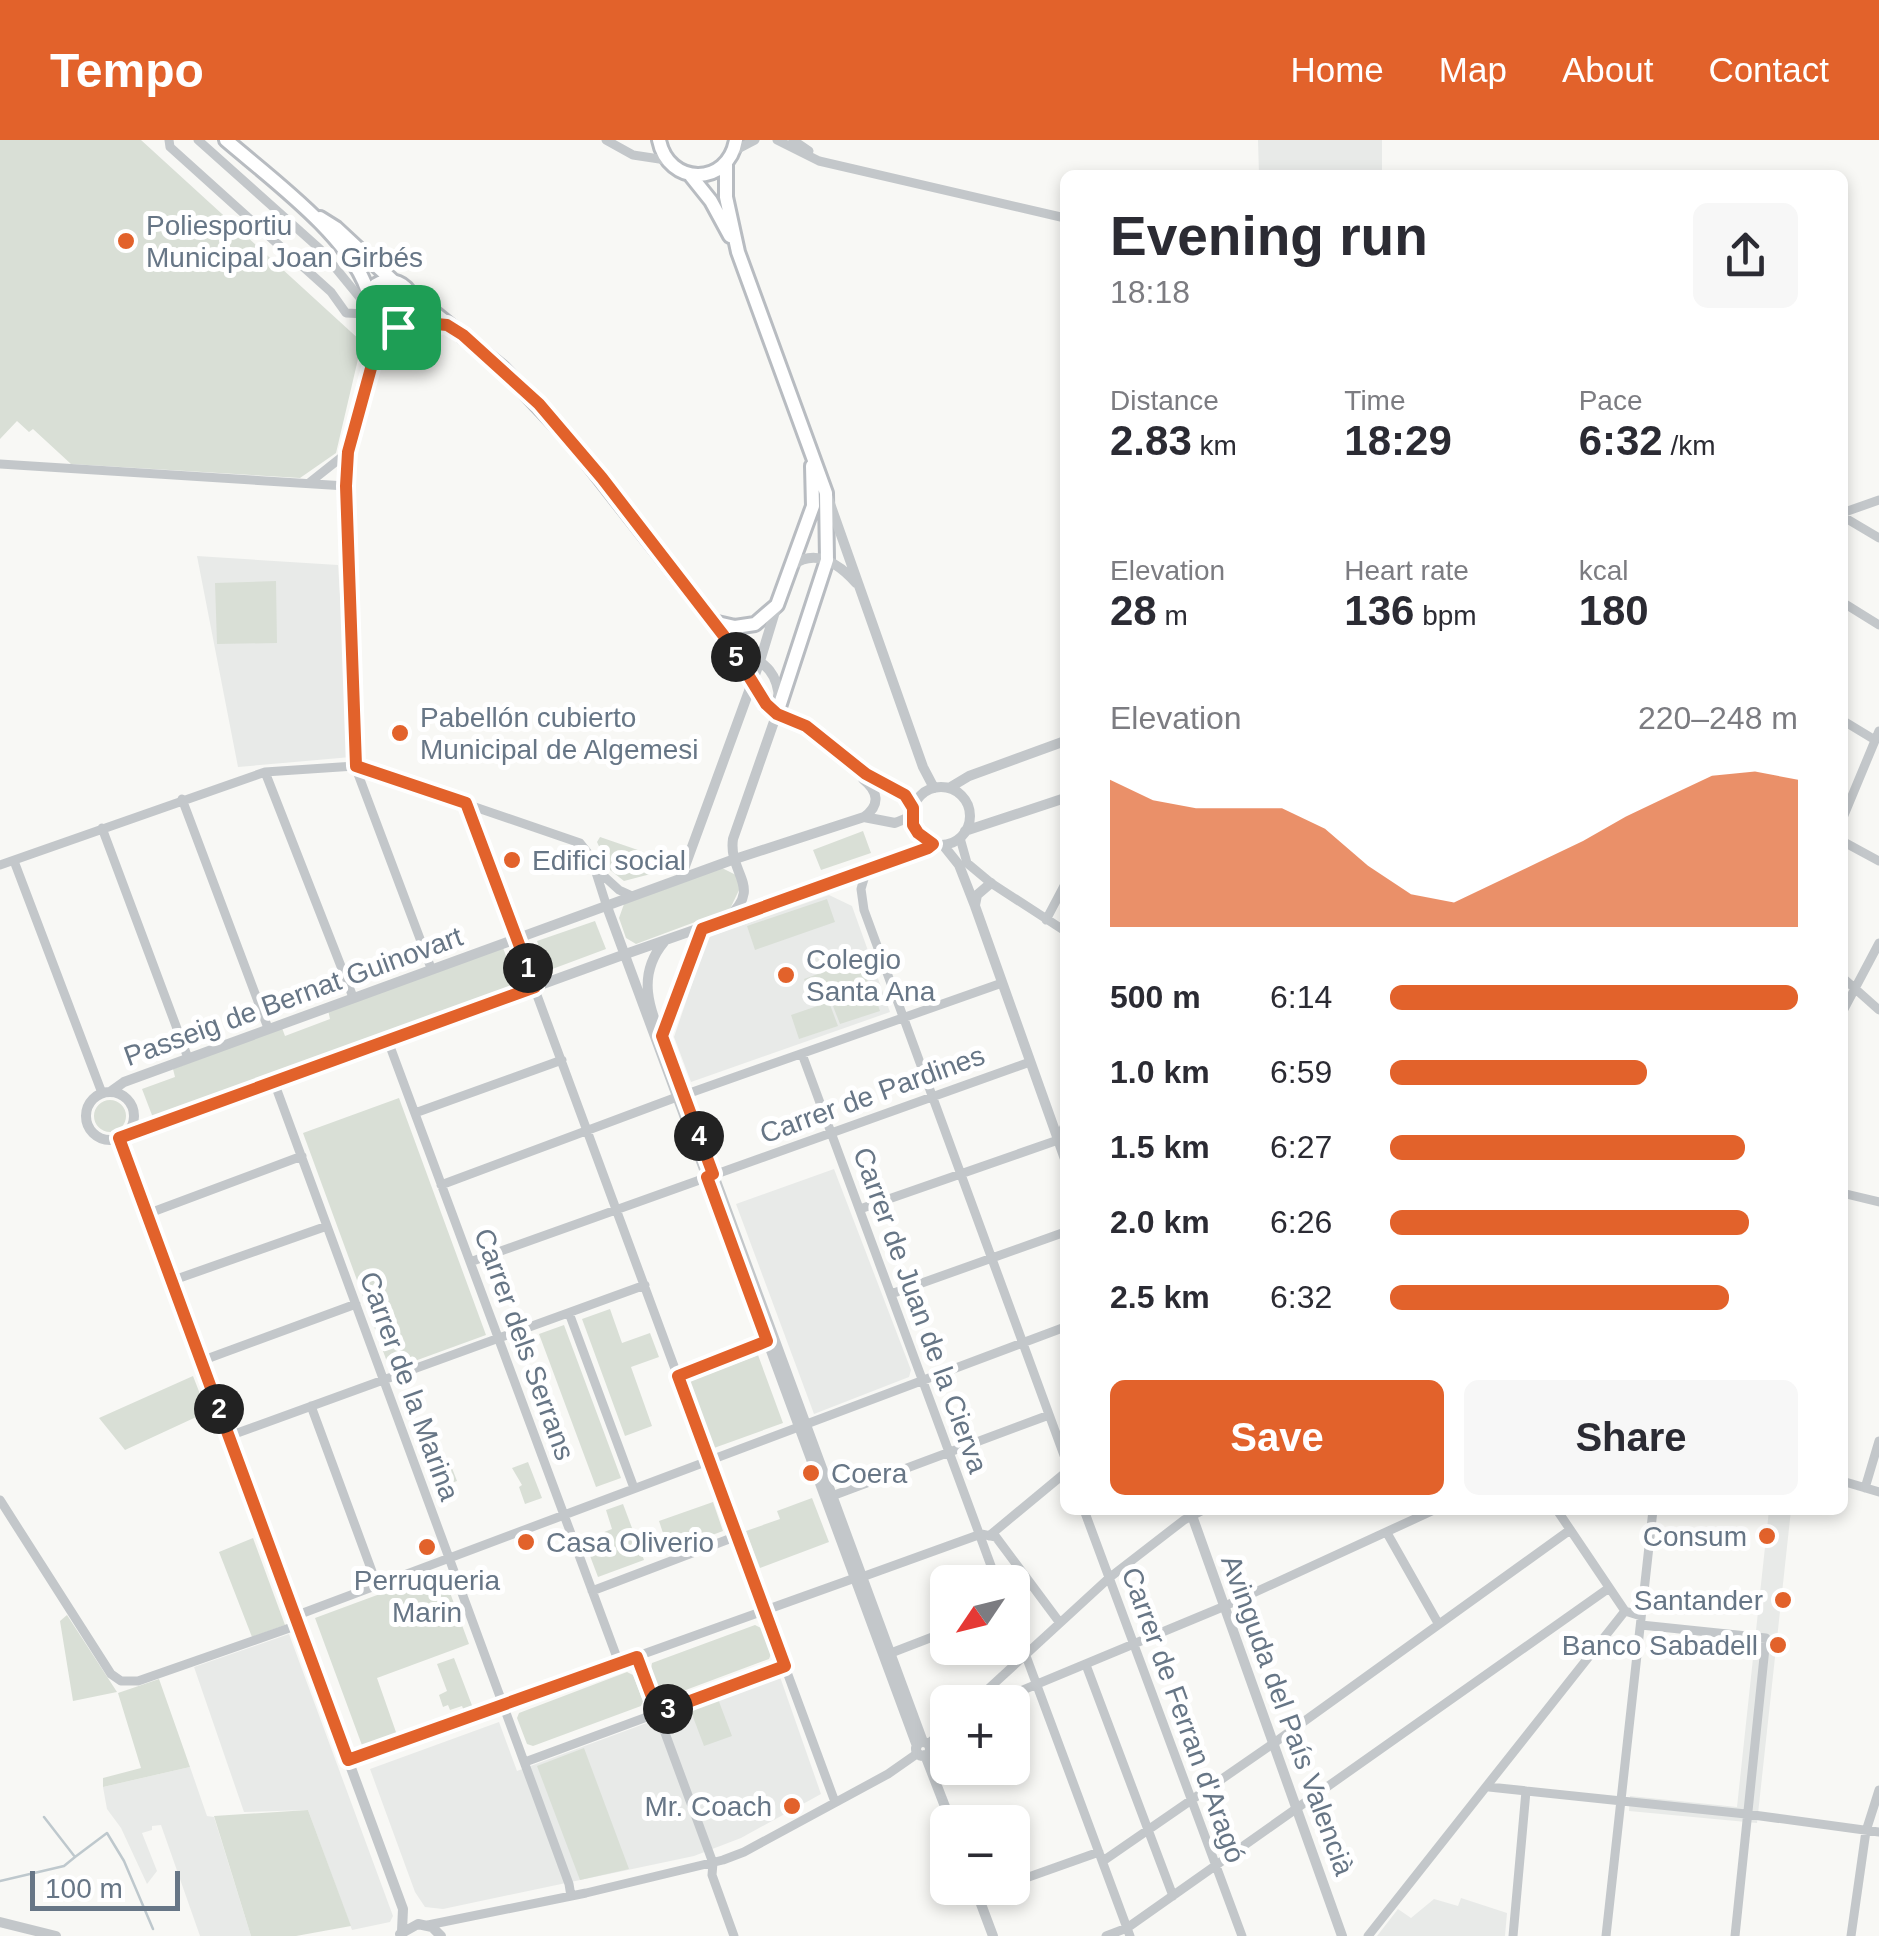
<!DOCTYPE html>
<html lang="en">
<head>
<meta charset="utf-8">
<style>
	body { margin:0; font-family:Arial,sans-serif; background:#f7f7f7; color:#2b2b33; height:100vh; display:flex; flex-direction:column; font-size:38px; white-space:nowrap }
	* { box-sizing:border-box; margin:0 }
	p { font-size:32px; color:#7c7c81 }
	.icon { flex:none; width:55px; height:55px; fill:none; stroke:currentColor; stroke-width:2; stroke-linecap:round; stroke-linejoin:round }
	.map { position:relative; flex:1; overflow:hidden }
	.panel { position:absolute; left:1060px; top:30px; width:788px; height:1345px; display:flex; flex-direction:column; background:#fff; border-radius:15px; box-shadow:0 5px 15px #0003 }
	.panel>* { flex:none }
	.needle { width:65px; rotate:235deg }
	.fabs { position:absolute; left:930px; top:1425px; display:grid; gap:20px }
	.fabs a { display:grid; place-items:center; width:100px; height:100px; border-radius:15px; background:#fff; box-shadow:0 5px 15px #0003; font-size:50px }
	.scale { position:absolute; left:30px; bottom:25px; width:150px; box-sizing:border-box; padding-left:10px; border:5px solid #677686; border-top:0; font-size:28px; line-height:35px; white-space:nowrap; color:#677686; -webkit-text-stroke:8px #fff; paint-order:stroke }
	.pin { position:absolute; display:grid; place-items:center; width:85px; height:85px; color:#fff; margin:-42px; border-radius:20px; box-shadow:0 5px 15px #0006 }
	.km { position:absolute; width:50px; height:50px; margin:-25px; border-radius:50%; background:#222; color:#fff; font-size:28px; line-height:50px; text-align:center }
	.round { display:grid; place-items:center; flex:none; width:105px; height:105px; border-radius:15px; background:#f7f7f7 }
	.summary { display:flex; align-items:center; justify-content:space-between; height:170px; padding:0 50px }
	h1 { font-size:55px; font-weight:700; line-height:75px }
	.metrics { display:grid; grid-template-columns:repeat(3,1fr); gap:15px; height:170px; padding:10px 50px }
	.metrics div { display:grid; align-content:center }
	.metrics b { font-size:42px; font-weight:700 }
	.metrics small { font-size:28px; font-weight:400 }
	.metrics p { font-size:28px }
	.chart { height:280px; padding:20px 50px }
	.chart p { display:flex; justify-content:space-between }
	.chart svg { width:100%; height:180px; margin-top:10px; fill:#e2622b; opacity:.7 }
	.cta { display:flex; gap:20px; margin-top:auto; padding:20px 50px }
	.cta a { flex:1; height:115px; border-radius:15px; background:#e2622b; color:#fff; font-size:40px; font-weight:700; line-height:115px; text-align:center }
	.cta a+a { background:#f7f7f7; color:#2b2b33 }
	ul { padding:0 50px; list-style:none; font-size:32px }
	li { display:grid; grid-template-columns:160px 120px 1fr; align-items:center; height:75px }
	li i { height:25px; border-radius:12px; background:#e2622b }
	header { display:flex; align-items:center; gap:60px; box-sizing:border-box; height:140px; padding:0 50px; background:#e2622b; color:#fff }
	header strong { font-size:48px }
	nav { display:flex; gap:55px; margin-inline-start:auto; font-size:35px }
	.map>svg:first-child { display:block }
	.built { fill:#e8eae8 }
	.green { fill:#d9dfd6 }
	.lines { fill:none; stroke-linecap:round; stroke-linejoin:round }
	.stream { stroke:#bec8cd; stroke-width:2.5 }
	.secondary-casing { stroke:#b8bcc1; stroke-width:18 }
	.minor { stroke:#c3c7ca; stroke-width:9 }
	.tertiary { stroke:#c3c7ca; stroke-width:10 }
	.secondary { stroke:#fff; stroke-width:12 }
	.route-casing { stroke:#fff; stroke-width:20 }
	.route { stroke:#e2622b; stroke-width:12 }
	.poi-dot { fill:#e2622b; stroke:#fff; stroke-width:4 }
	.labels { text-anchor:middle; stroke-width:10; stroke-linejoin:round; paint-order:stroke }
	.poi-label { font-size:28px; fill:#677686; stroke:#fff; text-anchor:start }
	.street-label { font-size:28px; fill:#677686; stroke:#fff }
</style>
</head>
<body>
<header>
<strong>Tempo</strong>
<nav><a>Home</a><a>Map</a><a>About</a><a>Contact</a></nav>
</header>
<div class="map">
<svg width="1879" height="1796" viewBox="0 0 1879 1796">
	<rect width="100%" height="100%" fill="#f8f8f5"/>
	<path class="built" d="M1258 0H1382V35H1259Z
		M197 416 338 425 351 617 238 627Z
		M829 755 852 766 890 872 691 942 674 897 708 797Z
		M834 1029 911 1230 909 1237 814 1274 736 1064Z
		M1769 1370H1791L1757 1683 1629 1671 1630 1656 1737 1667Z
		M289 1494 393 1776 390 1782 352 1790 308 1670 244 1672 194 1527Z
		M779 1534 821 1654 741 1698 694 1716 443 1769 425 1767 415 1752 370 1629 499 1582 517 1631Z
		M190 1627 207 1676 214 1677 251 1796H200L161 1685 152 1686V1690L142 1693 157 1731 147 1744 121 1688 107 1669 103 1647Z
		M1461 1758 1507 1773 1505 1796H1377L1398 1769 1411 1778 1434 1759 1458 1766Z"/>
	<path class="green" d="M0 0H141L362 202 336 313 300 338 71 324 33 289 29 292 17 281 0 299Z
		M276 441 277 503 217 504 215 443Z
		M863 691 871 713 821 730 813 710Z
		M600 697 667 720 666 730 624 741 610 730 597 702Z
		M722 728 736 735 740 748 730 769 636 804 626 798 619 778 624 764Z
		M827 759 835 782 755 810 747 786Z
		M595 781 606 809 547 831 537 801Z
		M502 805 518 849 155 983 142 949 175 937 173 929 282 888 285 896 330 879 328 870Z
		M860 819 870 847 814 865 804 839Z
		M872 848 880 871 840 884 831 861Z
		M829 862 838 886 799 899 791 875Z
		M399 958 486 1195 390 1230 303 993Z
		M94 976a16 16 0 1 1 32 0a16 16 0 1 1-32 0Z
		M610 1169 622 1203 650 1193 659 1217 631 1227 652 1286 625 1296 582 1179Z
		M564 1185 621 1338 596 1347 539 1194Z
		M758 1215 783 1283 714 1308 688 1242Z
		M193 1236 207 1272 125 1310 99 1278Z
		M440 1295 441 1298 436 1301 445 1325 450 1323 457 1341 438 1348 421 1302Z
		M528 1322 542 1358 525 1364 519 1347 522 1345 512 1328Z
		M812 1358 829 1402 760 1428 746 1391 780 1379 777 1371Z
		M713 1362 723 1391 669 1411 659 1381Z
		M623 1364 644 1420 598 1437 584 1400 612 1389 606 1370Z
		M253 1398 285 1485 252 1497 219 1412Z
		M442 1431 469 1504 377 1538 397 1595 363 1608 315 1478Z
		M67 1475 117 1552 73 1561 60 1481Z
		M755 1485 761 1488 771 1514 769 1519 667 1557 661 1555 651 1529 652 1523Z
		M454 1518 473 1568 464 1571 462 1566 450 1570 448 1565 443 1567 439 1555 447 1551 437 1524Z
		M627 1532 633 1535 643 1561 641 1566 533 1606 527 1604 517 1578 519 1573Z
		M159 1539 190 1627 103 1647V1638L141 1628 118 1553Z
		M718 1559 732 1596 704 1606 690 1569Z
		M584 1608 629 1729 580 1740 537 1626Z
		M308 1670 351 1786 296 1796H251L214 1676Z"/>
	<g class="lines">
		<path class="stream" d="M75 1717 107 1693 124 1721 153 1789
			M0 1741 64 1726 75 1717 44 1677"/>
		<g class="secondary-casing">
			<path id="secondary" d="M226 0C270 38 351 97 368 152
				M659 0C668 46 728 47 736 0
				M726 24V57L738 112 826 353 827 420 777 573
				M691 36 711 61 730 96
				M320 78 336 88 393 141
				M365 165a24 24 0 1 1 48 0a24 24 0 1 1-48 0Z
				M410 153 502 228 570 300 724 496 766 565 777 573
				M405 183 444 185
				M713 482 735 487 755 484 777 465 813 366 812 326"/>
		</g>
		<path class="minor" d="M169 0 170 7 331 152 346 173 367 174
			M198 0 320 109 365 164
			M606 0 633 15 666 20
			M777 0 819 21 1065 78
			M793 0 809 11
			M734 11 755 0
			M382 188 348 312 346 346 355 626 431 828
			M0 324 346 346
			M309 343 348 312
			M1842 373 1879 360
			M1842 376 1879 398
			M1842 462 1879 485
			M1842 580 1875 600
			M265 632 353 857
			M182 659 268 888
			M466 663 835 1662
			M1842 680 1879 591
			M102 688 188 918
			M960 698 967 723 991 743 1065 791
			M1842 701 1879 721
			M14 721 102 953
			M0 725 265 632 355 626 580 703 591 717 606 764
			M596 729 619 750 630 755
			M866 732 861 749 864 770 1065 1318
			M1046 780 1065 744
			M1842 837 1879 870
			M1842 873 1879 803
			M662 896 701 789
			M388 901 619 1523
			M802 914 997 1442
			M274 942 569 1744 571 1756
			M684 955 1002 843
			M415 973 562 920
			M1058 1000 1065 985
			M441 1045 677 957
			M1842 1053 1879 1062
			M860 1069 1058 1000 1065 1001
			M147 1074 302 1016
			M470 1122 1030 922
			M171 1141 327 1086
			M891 1154 1065 1092
			M569 1173 634 1348
			M201 1221 356 1164
			M678 1236 767 1201
			M311 1266 377 1445
			M229 1296 645 1145
			M1842 1341 1879 1352
			M1865 1348 1879 1301
			M832 1356 1049 1275
			M0 1360 111 1534 121 1541H138L298 1485
			M1084 1370 1242 1796
			M1557 1370 1625 1471 1641 1476
			M1387 1393 1438 1483
			M981 1394 996 1397 1060 1483
			M989 1396 1065 1333
			M862 1437 981 1394
			M592 1451 737 1396
			M295 1476 1065 1187
			M1641 1485 1766 1498 1735 1796
			M891 1513 948 1491
			M1026 1516 1130 1796
			M637 1517 713 1723 712 1735 734 1796
			M1086 1525 1173 1756
			M974 1562 1109 1438 1184 1380 1203 1370
			M994 1562 1225 1466 1434 1370
			M928 1604 948 1587
			M348 1620 855 1438
			M525 1622 785 1526
			M1489 1647 1746 1674 1879 1692
			M1103 1721 1274 1603 1570 1390
			M1012 1743 1099 1712
			M978 1755 999 1748
			M428 1785 586 1753 723 1720 744 1712 888 1634 918 1613
			M1106 1796 1127 1788 1609 1448
			M1368 1796 1625 1471
			M1513 1796 1526 1651
			M1606 1796 1653 1370
			M1851 1796 1866 1691 1879 1650"/>
		<path class="tertiary" d="M828 358 923 627 934 648
			M793 425C816 408 839 424 856 443
			M729 500C754 521 777 522 779 559
			M863 639C878 651 881 665 864 677
			M912 676a29 29 0 1 1 58 0a29 29 0 1 1-58 0Z
			M949 648 969 636 1065 601
			M965 691 1065 658
			M943 705 959 725 975 766 1065 1019
			M681 737 760 521 777 465
			M606 764 917 1606
			M975 765 977 755 991 743
			M727 778C764 747 728 734 733 699L777 573C818 590 834 612 869 636 886 647 902 650 913 668
			M664 802C630 843 657 882 673 926
			M681 946 923 1602
			M110 952 124 942 732 720 864 677 895 683 912 676
			M86 976a24 24 0 1 1 48 0a24 24 0 1 1-48 0Z
			M124 996 620 816 928 708 933 703
			M119 998 403 1769 402 1791
			M1190 1370 1342 1796
			M916 1609a7 7 0 1 1 14 0a7 7 0 1 1-14 0Z
			M925 1615 951 1682
			M975 1748 993 1796
			M0 1782 56 1796
			M400 1794 418 1784 432 1787 441 1796"/>
		<use href="#secondary" class="secondary"/>
	</g>
	<g class="lines">
		<g class="route-casing">
			<path id="route" d="M416 182 447 185 463 195 539 264 602 338 724 496 766 564 777 574 806 586 866 634 905 655 913 668V685L918 693 933 704 928 708 702 789 662 896 713 1034 707 1037 767 1201 678 1236 785 1526 658 1573 637 1517 348 1620 119 998 535 847 466 663 356 626 346 346 348 312 382 188 390 189Z"/>
		</g>
		<use href="#route" class="route"/>
	</g>
	<g class="poi-dot">
		<circle cx="126" cy="101" r="10"/>
		<circle cx="400" cy="593" r="10"/>
		<circle cx="512" cy="720" r="10"/>
		<circle cx="786" cy="835" r="10"/>
		<circle cx="811" cy="1333" r="10"/>
		<circle cx="1767" cy="1396" r="10"/>
		<circle cx="526" cy="1402" r="10"/>
		<circle cx="427" cy="1407" r="10"/>
		<circle cx="1783" cy="1460" r="10"/>
		<circle cx="1778" cy="1505" r="10"/>
		<circle cx="792" cy="1666" r="10"/>
	</g>
	<g class="labels">
		<g class="poi-label">
			<text x="146" y="95">Poliesportiu<tspan x="146" dy="32">Municipal Joan Girbés</tspan></text>
			<text x="420" y="587">Pabellón cubierto<tspan x="420" dy="32">Municipal de Algemesi</tspan></text>
			<text x="532" y="730">Edifici social</text>
			<text x="806" y="829">Colegio<tspan x="806" dy="32">Santa Ana</tspan></text>
			<text x="831" y="1343">Coera</text>
			<text x="1747" y="1406" text-anchor="end">Consum</text>
			<text x="546" y="1412">Casa Oliverio</text>
			<text x="427" y="1450" text-anchor="middle">Perruqueria<tspan x="427" dy="32">Marin</tspan></text>
			<text x="1763" y="1470" text-anchor="end">Santander</text>
			<text x="1758" y="1515" text-anchor="end">Banco Sabadell</text>
			<text x="772" y="1676" text-anchor="end">Mr. Coach</text>
		</g>
		<g class="street-label">
			<text transform="translate(293 856) rotate(-20)" y="10">Passeig de Bernat Guinovart</text>
			<text transform="translate(872 954) rotate(-20)" y="10">Carrer de Pardines</text>
			<text transform="translate(921 1170) rotate(70)" y="10">Carrer de Juan de la Cierva</text>
			<text transform="translate(525 1204) rotate(70)" y="10">Carrer dels Serrans</text>
			<text transform="translate(410 1246) rotate(70)" y="10">Carrer de la Marina</text>
			<text transform="translate(1184 1575) rotate(70)" y="10">Carrer de Ferran d'Aragó</text>
			<text transform="translate(1288 1575) rotate(70)" y="10">Avinguda del País Valencià</text>
		</g>
	</g>
</svg>
<div class="fabs">
<a><svg class="needle" viewBox="-14 -14 28 28"><path d="M0-13l5 13h-10z" fill="#e53935"/><path d="M0 13l5-13h-10z" fill="#7c7c81"/></svg></a>
<a>+</a>
<a>−</a>
</div>
<div class="scale">100 m</div>
<div class="pin" style="left:398px;top:187px;background:#1e9e55"><svg class="icon" aria-label="arrive" viewBox="0 0 24 24"><path d="M6 21V4h12l-3 4 3 4H6"/></svg></div>
<b class="km" style="left:528px;top:828px">1</b>
<b class="km" style="left:219px;top:1269px">2</b>
<b class="km" style="left:668px;top:1569px">3</b>
<b class="km" style="left:699px;top:996px">4</b>
<b class="km" style="left:736px;top:517px">5</b>
<section class="panel">
<div class="summary"><div><h1>Evening run</h1><p>18:18</p></div><a class="round"><svg class="icon" aria-label="share" viewBox="0 0 24 24"><path d="M12 15V3M7 8l5-5 5 5M5 13v7h14v-7"/></svg></a></div>
<div class="metrics">
<div><p>Distance</p><b>2.83<small> km</small></b></div>
<div><p>Time</p><b>18:29</b></div>
<div><p>Pace</p><b>6:32<small> /km</small></b></div>
</div>
<div class="metrics">
<div><p>Elevation</p><b>28<small> m</small></b></div>
<div><p>Heart rate</p><b>136<small> bpm</small></b></div>
<div><p>kcal</p><b>180</b></div>
</div>
<div class="chart"><p><span>Elevation</span>220–248 m</p>
<svg viewBox="0 0 160 44" preserveAspectRatio="none"><path d="M0 44V8L10 13L20 15L30 15L40 15L50 20L60 29L70 36L80 38L90 33L100 28L110 23L120 17L130 12L140 7L150 6L160 8V44z"/></svg>
</div>
<ul>
<li><b>500 m</b>6:14<i style="width:100%"></i></li>
<li><b>1.0 km</b>6:59<i style="width:63%"></i></li>
<li><b>1.5 km</b>6:27<i style="width:87%"></i></li>
<li><b>2.0 km</b>6:26<i style="width:88%"></i></li>
<li><b>2.5 km</b>6:32<i style="width:83%"></i></li>
</ul>
<div class="cta"><a>Save</a><a>Share</a></div>
</section>
</div>
</body>
</html>
